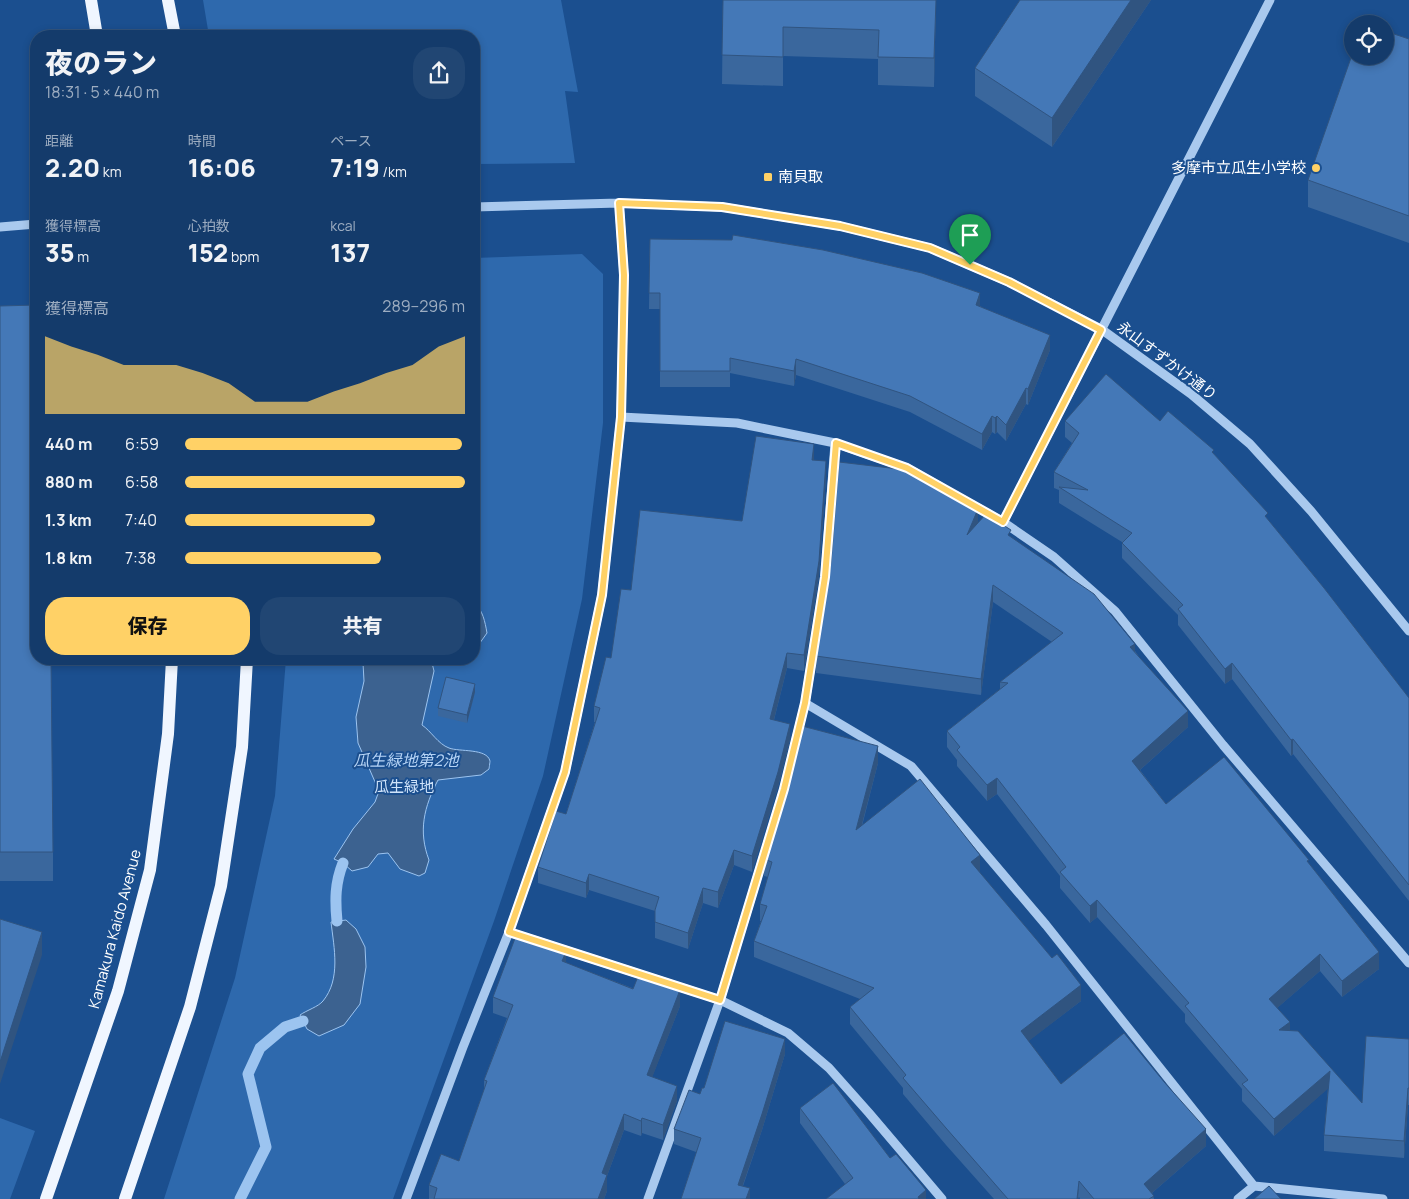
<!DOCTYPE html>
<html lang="ja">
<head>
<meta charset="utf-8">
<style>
	body { margin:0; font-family:Manrope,"Noto Sans JP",sans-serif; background:#214673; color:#f1f3f6; height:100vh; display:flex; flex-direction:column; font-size:19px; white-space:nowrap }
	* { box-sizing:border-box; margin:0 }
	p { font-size:16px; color:#9dadc1 }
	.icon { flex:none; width:28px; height:28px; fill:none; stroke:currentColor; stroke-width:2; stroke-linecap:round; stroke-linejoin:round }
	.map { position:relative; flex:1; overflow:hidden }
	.side { position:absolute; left:30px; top:30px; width:450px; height:635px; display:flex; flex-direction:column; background:#143b6b; border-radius:20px; box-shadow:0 2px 8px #0003,0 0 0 1px #33557e }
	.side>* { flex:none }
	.buttons { position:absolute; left:1344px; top:15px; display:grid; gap:10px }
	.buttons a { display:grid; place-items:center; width:50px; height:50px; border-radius:50%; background:#143b6b; box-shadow:0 2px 8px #0003,0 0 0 1px #33557e; font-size:25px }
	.pin { position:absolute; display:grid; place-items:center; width:42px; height:42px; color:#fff; margin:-51px -21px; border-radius:50% 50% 50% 0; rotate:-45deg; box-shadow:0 0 5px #0007 }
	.pin .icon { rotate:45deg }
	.round { display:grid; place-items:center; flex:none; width:52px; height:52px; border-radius:20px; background:#214673 }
	.head { display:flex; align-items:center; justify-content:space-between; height:85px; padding:0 15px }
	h1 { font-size:28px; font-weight:800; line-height:38px }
	.stats { display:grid; grid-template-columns:repeat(3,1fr); gap:8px; height:85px; padding:5px 15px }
	.stats div { display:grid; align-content:center }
	.stats b { font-size:25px; font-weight:800 }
	.stats small { font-size:14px; font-weight:400 }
	.stats p { font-size:14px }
	.chart { height:140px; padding:10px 15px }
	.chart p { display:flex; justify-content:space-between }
	.chart svg { width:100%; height:90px; margin-top:5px; fill:#ffd166; opacity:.7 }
	.action { display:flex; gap:10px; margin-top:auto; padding:10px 15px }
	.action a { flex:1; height:58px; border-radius:20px; background:#ffd166; color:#111; font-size:20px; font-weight:800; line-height:58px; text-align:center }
	.action a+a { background:#214673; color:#f1f3f6 }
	ul { padding:0 15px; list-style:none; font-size:16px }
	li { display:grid; grid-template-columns:80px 60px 1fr; align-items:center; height:38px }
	li i { height:12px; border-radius:6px; background:#ffd166 }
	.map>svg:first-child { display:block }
	.green { fill:#2e69ad }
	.water { fill:#3c6290; stroke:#9cc4f0 }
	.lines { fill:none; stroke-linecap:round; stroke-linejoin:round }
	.stream { stroke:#9cc4f0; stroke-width:11 }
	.minor { stroke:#a9c9ee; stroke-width:9 }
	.major { stroke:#f0f6ff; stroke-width:12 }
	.wall { fill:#3a679d }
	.shaded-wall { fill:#305480 }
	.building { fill:#4478b7; stroke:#305480 }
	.route-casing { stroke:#fff; stroke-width:10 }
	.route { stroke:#ffd166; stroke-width:6 }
	.poi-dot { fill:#ffd166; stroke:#1b4f8f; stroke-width:2 }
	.labels { text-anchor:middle; stroke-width:4; stroke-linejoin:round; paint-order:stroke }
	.poi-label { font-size:15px; fill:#fff; stroke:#1b4f8f; text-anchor:end }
	.street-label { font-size:15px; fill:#fff; stroke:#1b4f8f }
	.park-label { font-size:15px; fill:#cfe3fa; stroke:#1b4f8f }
	.water-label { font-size:16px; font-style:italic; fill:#b5d3f5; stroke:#1b4f8f }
</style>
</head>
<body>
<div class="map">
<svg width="1409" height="1199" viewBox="0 0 1409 1199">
	<rect width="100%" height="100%" fill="#1b4f8f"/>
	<path class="green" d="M203 0H561L578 92 565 91 575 163 474 164V36H209Z
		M582 254 603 274V423L582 599 543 776 494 921 393 1199H164L235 978 275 796 286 659H474V258Z
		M0 1118 35 1131 10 1199H0Z"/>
	<path class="water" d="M474 603C483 610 485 622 487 633L477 647H474Z
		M354 659H431L434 671 422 725C431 731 438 744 449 748 459 752 487 748 490 761 490 762 489 769 489 769L481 775 438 780C424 807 418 831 429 860L425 873 419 876 400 869 388 853 378 854 368 867 352 871 343 863 334 859 353 829 375 802 379 791 358 743 356 717 364 681 363 663Z
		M346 920 356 929 365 947 366 967 360 1004 344 1025 319 1036 307 1029 300 1015C307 1010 318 1007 323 1001 341 979 334 948 331 922Z"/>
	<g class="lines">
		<path class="stream" d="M337 921C335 900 335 883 343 863
			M240 1199 266 1147 248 1074 260 1048 285 1027 303 1021"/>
		<path class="minor" d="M474 207 619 203 722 207 840 226 930 248 1009 282 1101 329 1191 394 1250 444 1311 511 1409 631
			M0 227 36 224
			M621 417 737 423 835 443 907 468 944 489
			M960 498 1003 522 1054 557 1115 611 1223 745 1409 963
			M1003 522 1270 0
			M805 703 911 766 1046 925 1254 1186 1383 1199
			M509 932 720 1000 788 1033 829 1068 869 1113 942 1199
			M406 1199 463 1047 509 932 565 772 602 595 621 417 624 275 619 203
			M648 1199 720 1000 784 789 805 703 825 577 835 443
			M1238 1199 1254 1186"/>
		<path class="major" d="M91 0 97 36
			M168 0 175 36
			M46 1199 118 991 150 870 168 734 172 659
			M125 1199 190 1007 221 886 242 747 247 659"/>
	</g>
	<path class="wall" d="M723 0H936L934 87 878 85V59L783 56V86L722 84Z
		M1020 0H1151L1052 147 975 96V68Z
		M1409 39V243L1308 207V180Z
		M650 239 980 306 1050 350 1028 405 1026 404 1006 441 997 432 995 434 992 432 982 450 910 412 796 375 794 386 730 373V387H660V309H649Z
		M0 306 53 852V881H0Z
		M1065 421H1160L1214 454 1268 520 1409 698V901L1293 754 1291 756 1232 679 1225 684 1178 625V615L1122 558V542L1059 503V490L1054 488V472L1072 443 1065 437Z
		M814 460 826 477 819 576 804 671 787 668 774 720 790 740 778 787 752 872 734 865 718 908 703 903 688 949 655 938V911L589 890 586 898 538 883V867L566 814 595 722H594V706L611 658 631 590 742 521Z
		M924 482 978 522 1011 537 1135 651 1188 727 1140 770 1166 804 1309 864 1379 969 1342 997 1320 971 1277 1008 1290 1031 1362 1103 1409 1039V1105H1408L1404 1158 1324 1151V1135L1328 1088 1274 1136 1242 1101V1089L1185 1022V1014L1097 917 1090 923 1060 888V876L997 794 987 801 957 766V760L947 747V731L1000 689V682L1052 642 993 602 981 695 816 673V656Z
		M475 692 467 723 438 716V708Z
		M878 763 862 826 980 871 979 872 1081 1001 1028 1041 1061 1084 1206 1146 1152 1193 1154 1199H1080L1079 1197 1078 1199H994L946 1145 903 1094V1088L850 1024V1007L860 999 754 957V941L761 921H760V904L768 877 764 876V859Z
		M566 963 680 1006 652 1077 677 1101 663 1140 642 1133 641 1136 624 1130 607 1176V1191L604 1199H429V1185L459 1161 484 1090V1080L507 1018 493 1013V997Z
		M785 1054 762 1130 743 1186 750 1199 696 1152 674 1144V1129L704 1088Z
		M800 1108 890 1158 926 1199 845 1184 800 1123Z"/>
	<path class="shaded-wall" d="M936 0 934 87V58Z
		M1131 0H1151L1052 147V118Z
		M980 293V309L976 305Z
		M1050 335V350L1028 405V389Z
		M796 359V375L794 386V371Z
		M1026 388V404L1006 441V425Z
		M992 416V432L982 450V434Z
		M997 416V432L995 434V418Z
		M814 444V460H812Z
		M826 461V477L819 576 804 671V655Z
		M978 509V525L967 535Z
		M993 585V602L981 695V679Z
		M1135 644V660L1130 647Z
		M787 653V668L770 735V719Z
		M1232 663V679L1225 684V669Z
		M475 684V692L467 723V715Z
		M1188 711V727L1132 777V761Z
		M790 724V740L778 787 752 872V856Z
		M1293 739V754L1291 756V740Z
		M878 746V763L856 847V830Z
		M997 778V794L987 801V785Z
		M734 850V865L718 908V892Z
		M980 855V871L971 878V862Z
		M589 874V890L586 898V883Z
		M703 888V903L688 949V933Z
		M1097 900V917L1090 923V906Z
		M42 932V955L0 1084V1062Z
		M566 952V967L562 961Z
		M1379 952V969L1342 997V981Z
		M1320 954V971L1269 1015V999Z
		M1081 985V1001L1021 1047V1031Z
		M680 990V1006L647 1091V1075Z
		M1290 1022V1038L1279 1030Z
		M785 1039V1054L762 1130 738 1199V1185Z
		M1330 1071V1087L1274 1136V1119Z
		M677 1086V1101L663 1140V1125Z
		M1408 1088V1105L1404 1158V1141Z
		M624 1114V1130L607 1176V1191L604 1199H598L602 1173Z
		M642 1118V1133L641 1136V1121Z
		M1206 1129V1146L1145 1199 1144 1184Z
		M1079 1181 1078 1199H1077Z
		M750 1188V1199H746Z
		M926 1190V1199H918V1197Z"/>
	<path class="building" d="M723 0H936L934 58 878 57 879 30 783 27V57L722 55Z
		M1020 0H1131L1052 118 975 68Z
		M1385 31 1409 39V216L1308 180 1352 55V56H1385Z
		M733 235 823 250 922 273 980 293 976 305 1050 335 1028 389 1026 388 1006 425 997 416 995 418 992 416 982 434 910 396 796 359 794 371 730 358V371H660V293H649L650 239 732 240Z
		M36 305V659H51L53 852H0V306Z
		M1106 374 1160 421 1168 411 1214 450 1212 452 1268 513 1265 516 1324 588 1409 698V885L1293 739 1291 740 1232 663 1225 669 1178 609 1183 605 1122 543 1132 533 1059 487 1088 490 1054 472 1079 433 1065 421Z
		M756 436 814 444 812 460 826 461 819 561 804 655 787 653 770 719 790 724 778 772 752 856 734 850 718 892 703 888 688 933 655 922V910L659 897 589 874 586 883 538 867 556 811 566 814 600 708 594 706 606 657 611 658 621 589 631 590 640 510 742 521Z
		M839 462 924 472 923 482 942 484 978 509 967 535 986 514 1011 530 1008 535 1094 594 1135 644 1130 647 1188 711 1132 761 1166 804 1224 757 1309 860 1307 861 1379 952 1342 981 1320 954 1269 999 1290 1022 1279 1030 1298 1031 1362 1103 1366 1036 1409 1039V1088H1408L1404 1141 1324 1135 1330 1071 1274 1119 1242 1084 1248 1080 1185 1006 1189 1003 1097 900 1090 906 1060 872 1066 867 997 778 987 785 957 750 960 747 947 731 1008 683 1000 682 1063 633 993 585 981 679 816 656 831 562Z
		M446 677 475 684 467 715 438 708Z
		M802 726 878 746 856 830 920 779 980 855 971 862 1052 958 1057 954 1081 985 1021 1031 1061 1084 1124 1033 1165 1083 1206 1129 1144 1184 1154 1196 1149 1199H1094L1079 1181 1077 1199H1008L946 1128 903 1078 906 1075 850 1007 874 988 754 941 767 906 760 904 772 862 764 859 790 774Z
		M0 919 42 932 0 1062Z
		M517 933 566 952 562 961 633 989 639 974 680 990 647 1075 677 1086 663 1125 642 1118 641 1121 624 1114 602 1173 607 1175 598 1199H434L437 1188 429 1185 441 1154 459 1161 487 1081 484 1080 513 1005 493 997Z
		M725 1021 785 1039 762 1114 738 1185 750 1188 746 1199H681L701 1138 674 1129 689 1090 700 1094 702 1088H704Z
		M833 1083 890 1158 896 1154 926 1190 918 1197 919 1199H826L853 1178 800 1108Z
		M1269 1186 1281 1199H1254Z"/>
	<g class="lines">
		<g class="route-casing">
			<path id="route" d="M619 203 722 207 840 226 930 248 1009 282 1101 330 1003 522 907 468 836 443 825 577 805 703 784 789 720 1000 509 932 565 772 602 595 621 417 624 275Z"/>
		</g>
		<use href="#route" class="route"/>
	</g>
	<g class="poi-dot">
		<circle cx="1316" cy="168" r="5"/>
		<rect x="763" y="172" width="10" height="10" rx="2.5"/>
	</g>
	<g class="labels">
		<g class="poi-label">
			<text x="1306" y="173">多摩市立瓜生小学校</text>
			<text x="778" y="182" text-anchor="start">南貝取</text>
		</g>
		<g class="street-label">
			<text transform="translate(1167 361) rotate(37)" y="5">永山すずかけ通り</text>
			<text transform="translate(115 929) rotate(-75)" y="5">Kamakura Kaido Avenue</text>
		</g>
		<g class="park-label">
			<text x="404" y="792">瓜生緑地</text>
		</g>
		<g class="water-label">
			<text x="406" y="766">瓜生緑地第2池</text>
		</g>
	</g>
</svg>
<div class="buttons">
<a><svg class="icon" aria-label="locate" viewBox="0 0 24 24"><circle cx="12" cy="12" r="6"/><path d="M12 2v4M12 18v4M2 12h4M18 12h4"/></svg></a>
</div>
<div class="pin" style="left:970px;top:265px;background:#1e9e55"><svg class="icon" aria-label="arrive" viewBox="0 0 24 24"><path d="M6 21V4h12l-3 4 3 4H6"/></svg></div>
<section class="side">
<div class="head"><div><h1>夜のラン</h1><p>18:31 · 5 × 440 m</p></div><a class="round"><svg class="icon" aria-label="share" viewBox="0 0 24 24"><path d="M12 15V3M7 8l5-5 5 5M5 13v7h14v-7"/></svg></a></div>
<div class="stats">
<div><p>距離</p><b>2.20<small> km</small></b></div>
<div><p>時間</p><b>16:06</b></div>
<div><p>ペース</p><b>7:19<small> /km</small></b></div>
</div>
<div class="stats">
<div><p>獲得標高</p><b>35<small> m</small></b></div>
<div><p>心拍数</p><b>152<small> bpm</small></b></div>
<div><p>kcal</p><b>137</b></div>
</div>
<div class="chart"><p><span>獲得標高</span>289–296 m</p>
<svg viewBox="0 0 160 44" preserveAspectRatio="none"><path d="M0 44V6L10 11L20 15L30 20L40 20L50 20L60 24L70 29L80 38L90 38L100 38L110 33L120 29L130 24L140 20L150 11L160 6V44z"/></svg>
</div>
<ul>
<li><b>440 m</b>6:59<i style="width:99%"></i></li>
<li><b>880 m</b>6:58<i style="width:100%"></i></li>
<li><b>1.3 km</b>7:40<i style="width:68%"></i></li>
<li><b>1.8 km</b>7:38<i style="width:70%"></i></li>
</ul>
<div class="action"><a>保存</a><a>共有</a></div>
</section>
</div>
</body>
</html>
